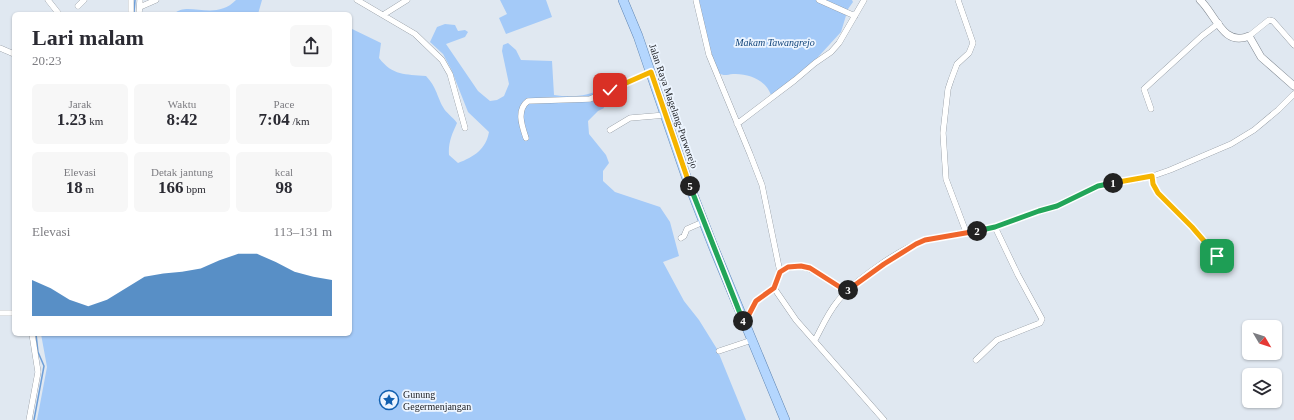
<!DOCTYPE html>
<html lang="id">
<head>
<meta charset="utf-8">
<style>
	body { margin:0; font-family:"Times New Roman",serif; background:#f7f7f7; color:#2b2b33; height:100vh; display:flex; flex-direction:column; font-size:15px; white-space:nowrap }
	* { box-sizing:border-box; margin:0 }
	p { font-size:13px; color:#7c7c81 }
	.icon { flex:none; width:22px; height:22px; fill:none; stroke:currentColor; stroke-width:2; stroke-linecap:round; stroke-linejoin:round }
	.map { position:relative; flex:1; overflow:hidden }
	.drawer { position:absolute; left:12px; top:12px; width:340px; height:324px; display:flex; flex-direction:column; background:#fff; border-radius:6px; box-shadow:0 1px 3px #0004 }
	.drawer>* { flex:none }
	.needle { width:26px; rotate:129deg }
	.buttons { position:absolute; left:1242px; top:320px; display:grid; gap:8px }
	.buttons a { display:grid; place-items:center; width:40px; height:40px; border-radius:6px; background:#fff; box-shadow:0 1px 3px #0004; font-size:20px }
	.pin { position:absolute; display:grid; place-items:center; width:34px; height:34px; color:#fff; margin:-17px; border-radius:8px; box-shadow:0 2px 6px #0006 }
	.km { position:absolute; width:20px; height:20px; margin:-10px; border-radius:50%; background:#222; color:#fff; font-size:11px; line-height:20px; text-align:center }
	.round { display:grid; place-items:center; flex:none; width:42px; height:42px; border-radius:6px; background:#f7f7f7 }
	.headline { display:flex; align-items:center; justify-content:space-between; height:68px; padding:0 20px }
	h1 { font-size:22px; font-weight:600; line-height:30px }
	.figures { display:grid; grid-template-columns:repeat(3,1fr); gap:6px; height:68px; padding:4px 20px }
	.figures div { display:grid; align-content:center; border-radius:6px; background:#f7f7f7; text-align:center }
	.figures b { font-size:17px; font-weight:600 }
	.figures small { font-size:11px; font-weight:400 }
	.figures p { font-size:11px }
	.chart { height:112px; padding:8px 20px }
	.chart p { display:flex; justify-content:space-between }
	.chart svg { width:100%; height:72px; margin-top:4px; fill:#1260af; opacity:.7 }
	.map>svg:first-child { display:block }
	.green { fill:#a4caf8 }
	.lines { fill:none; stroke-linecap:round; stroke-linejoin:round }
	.stream { stroke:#6d9ed8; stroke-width:1.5 }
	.minor-casing { stroke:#7d858e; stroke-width:6 }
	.tertiary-casing { stroke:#7d858e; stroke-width:8 }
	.primary-casing { stroke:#6086b3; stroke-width:10 }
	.minor { stroke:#fff; stroke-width:5.5 }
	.tertiary { stroke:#fff; stroke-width:7 }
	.primary { stroke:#b4d6fe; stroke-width:9 }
	.split-1-casing { stroke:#fff; stroke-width:8 }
	.split-2-casing { stroke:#fff; stroke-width:8 }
	.split-3-casing { stroke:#fff; stroke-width:8 }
	.split-4-casing { stroke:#fff; stroke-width:8 }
	.split-5-casing { stroke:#fff; stroke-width:8 }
	.split-6-casing { stroke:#fff; stroke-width:8 }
	.split-1 { stroke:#f5b400; stroke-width:5 }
	.split-2 { stroke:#22a559; stroke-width:5 }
	.split-3 { stroke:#f0652b; stroke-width:5 }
	.split-4 { stroke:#f0652b; stroke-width:5 }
	.split-5 { stroke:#22a559; stroke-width:5 }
	.split-6 { stroke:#f5b400; stroke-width:5 }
	.labels { text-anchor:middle; stroke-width:3.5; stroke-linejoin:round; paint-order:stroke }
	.park-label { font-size:10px; font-style:italic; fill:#11447a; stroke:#edf5ff }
	.street-label { font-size:10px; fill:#222428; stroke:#edf5ff }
	.poi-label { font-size:10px; fill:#222428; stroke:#edf5ff; text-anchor:start }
</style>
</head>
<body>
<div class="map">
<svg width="1294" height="420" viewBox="0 0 1294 420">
	<rect width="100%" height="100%" fill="#e0e8f1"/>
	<path class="green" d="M236 0H262L258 14H174C187 0 215 22 236 0Z
		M500 0H546L552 17 506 34 499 18 507 14Z
		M699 0H852L853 2 848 9 841 32 797 80 771 95C766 80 748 73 733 74 726 75 724 76 718 73L710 53Z
		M445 24 455 25 458 31 465 30 468 32 465 37 446 44 478 91 490 101 497 100 504 96 509 84 502 51 503 45 508 43 516 50 521 60 552 61 554 95C572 98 588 96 605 88L601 99 604 108 598 111 588 121 589 134 606 155 609 163 603 171V181L615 192 660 207 670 222 679 256 663 262 684 301 699 320 717 349 746 420H37L47 367 41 334H350V28L381 43 379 58C393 76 405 74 426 76 437 88 436 94 443 107 446 113 453 117 457 123 452 134 448 143 449 155L458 163C474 157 486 149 489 132L468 112 451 69 443 54 430 42 437 27Z"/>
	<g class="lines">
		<path class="stream" d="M134 12 135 0
			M34 420 44 366 38 352 36 334"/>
		<g class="minor-casing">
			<path id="minor" d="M48 0 59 14
				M357 0 415 34 442 60 450 74 465 128
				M696 0 709 55 750 154 762 185 780 272 774 288 796 320 884 420
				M819 0 855 16
				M958 0 973 43 969 53 957 64 951 80 948 89 943 133 946 179 966 232
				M78 6 84 0
				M140 7 156 0
				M131 14V0
				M139 14 140 0
				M383 15 407 0
				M1249 36 1269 20 1273 21 1294 45
				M0 48 14 54
				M1151 109 1144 89 1202 36 1219 23
				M737 124 795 80 815 63 831 52 839 43 864 0
				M610 130 630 118 666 115
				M526 138C522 126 516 110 528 101L590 99 651 72
				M1152 176 1153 184 1158 193 1192 227 1217 256 1210 263
				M681 238 684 236 687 229 703 222
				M780 272C803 256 826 279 846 291
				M0 313H14
				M744 323 756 301 774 288
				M815 340C822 327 828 313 837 302 853 281 901 248 925 240L995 227 1039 211 1057 206 1098 186 1150 177 1170 170 1231 144 1254 130 1278 110 1294 94
				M719 351 752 340
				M976 360 997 340 1040 323 1042 319 1018 275 995 227
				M29 420 38 372 32 334"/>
		</g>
		<g class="tertiary-casing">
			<path id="tertiary" d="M1200 0C1216 15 1223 47 1249 36L1261 57 1294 86"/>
		</g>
		<g class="primary-casing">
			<path id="primary" d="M623 0 638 36 688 182 713 246 785 420"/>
		</g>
		<use href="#minor" class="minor"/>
		<use href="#tertiary" class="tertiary"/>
		<use href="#primary" class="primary"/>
	</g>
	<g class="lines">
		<g class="split-1-casing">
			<path id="split-1" d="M1113 183 1152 176 1153 184 1158 193 1192 227 1217 256"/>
		</g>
		<g class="split-2-casing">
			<path id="split-2" d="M977 231 995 227 1039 211 1057 206 1098 186 1113 183"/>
		</g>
		<g class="split-3-casing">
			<path id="split-3" d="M848 290 884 264 916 244 925 240 977 231"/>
		</g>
		<g class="split-4-casing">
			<path id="split-4" d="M743 321 744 324 756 301 774 288 780 272 788 267 801 266 810 268 846 291 848 290"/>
		</g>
		<g class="split-5-casing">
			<path id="split-5" d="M690 186 743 321"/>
		</g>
		<g class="split-6-casing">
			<path id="split-6" d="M610 90 651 72 690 186"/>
		</g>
		<use href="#split-1" class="split-1"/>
		<use href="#split-2" class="split-2"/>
		<use href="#split-3" class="split-3"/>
		<use href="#split-4" class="split-4"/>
		<use href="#split-5" class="split-5"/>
		<use href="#split-6" class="split-6"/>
	</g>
	<defs>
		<g id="sight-ring" transform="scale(1)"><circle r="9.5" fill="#edf5ff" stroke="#1260af" stroke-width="1.5"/><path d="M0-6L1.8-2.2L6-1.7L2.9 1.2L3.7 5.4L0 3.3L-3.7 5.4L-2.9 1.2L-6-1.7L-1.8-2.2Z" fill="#1260af"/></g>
	</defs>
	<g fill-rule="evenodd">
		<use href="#sight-ring" x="389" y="400"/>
	</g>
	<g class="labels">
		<g class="park-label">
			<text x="775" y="46">Makam Tawangrejo</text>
		</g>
		<g class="street-label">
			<text transform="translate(674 106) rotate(71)" y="4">Jalan Raya Magelang-Purworejo</text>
		</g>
		<g class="poi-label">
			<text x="403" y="398">Gunung<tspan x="403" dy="12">Gegermenjangan</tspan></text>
		</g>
	</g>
</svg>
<div class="buttons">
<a><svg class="needle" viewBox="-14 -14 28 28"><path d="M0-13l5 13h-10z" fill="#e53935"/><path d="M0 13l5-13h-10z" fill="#7c7c81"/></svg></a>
<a><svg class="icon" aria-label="layers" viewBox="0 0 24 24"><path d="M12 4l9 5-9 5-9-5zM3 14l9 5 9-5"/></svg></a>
</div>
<div class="pin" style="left:1217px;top:256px;background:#1e9e55"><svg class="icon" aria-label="arrive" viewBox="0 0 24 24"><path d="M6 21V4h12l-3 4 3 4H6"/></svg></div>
<div class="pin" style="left:610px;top:90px;background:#d93025"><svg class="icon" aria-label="check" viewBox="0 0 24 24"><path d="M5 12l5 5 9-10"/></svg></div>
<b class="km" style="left:1113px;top:183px">1</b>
<b class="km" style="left:977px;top:231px">2</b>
<b class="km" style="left:848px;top:290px">3</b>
<b class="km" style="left:743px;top:321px">4</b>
<b class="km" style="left:690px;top:186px">5</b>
<section class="drawer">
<div class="headline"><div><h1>Lari malam</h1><p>20:23</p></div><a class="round"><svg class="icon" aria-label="share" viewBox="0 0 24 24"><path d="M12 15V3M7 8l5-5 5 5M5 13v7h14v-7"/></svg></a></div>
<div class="figures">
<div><p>Jarak</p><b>1.23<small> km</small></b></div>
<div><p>Waktu</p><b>8:42</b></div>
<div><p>Pace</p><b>7:04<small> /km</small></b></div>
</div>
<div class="figures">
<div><p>Elevasi</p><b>18<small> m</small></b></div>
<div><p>Detak jantung</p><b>166<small> bpm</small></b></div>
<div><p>kcal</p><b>98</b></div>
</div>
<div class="chart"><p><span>Elevasi</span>113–131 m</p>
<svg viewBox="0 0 160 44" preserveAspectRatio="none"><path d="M0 44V22L10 27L20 34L30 38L40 34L50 27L60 20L70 18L80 17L90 15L100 10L110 6L120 6L130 11L140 17L150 20L160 22V44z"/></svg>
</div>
</section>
</div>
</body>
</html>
